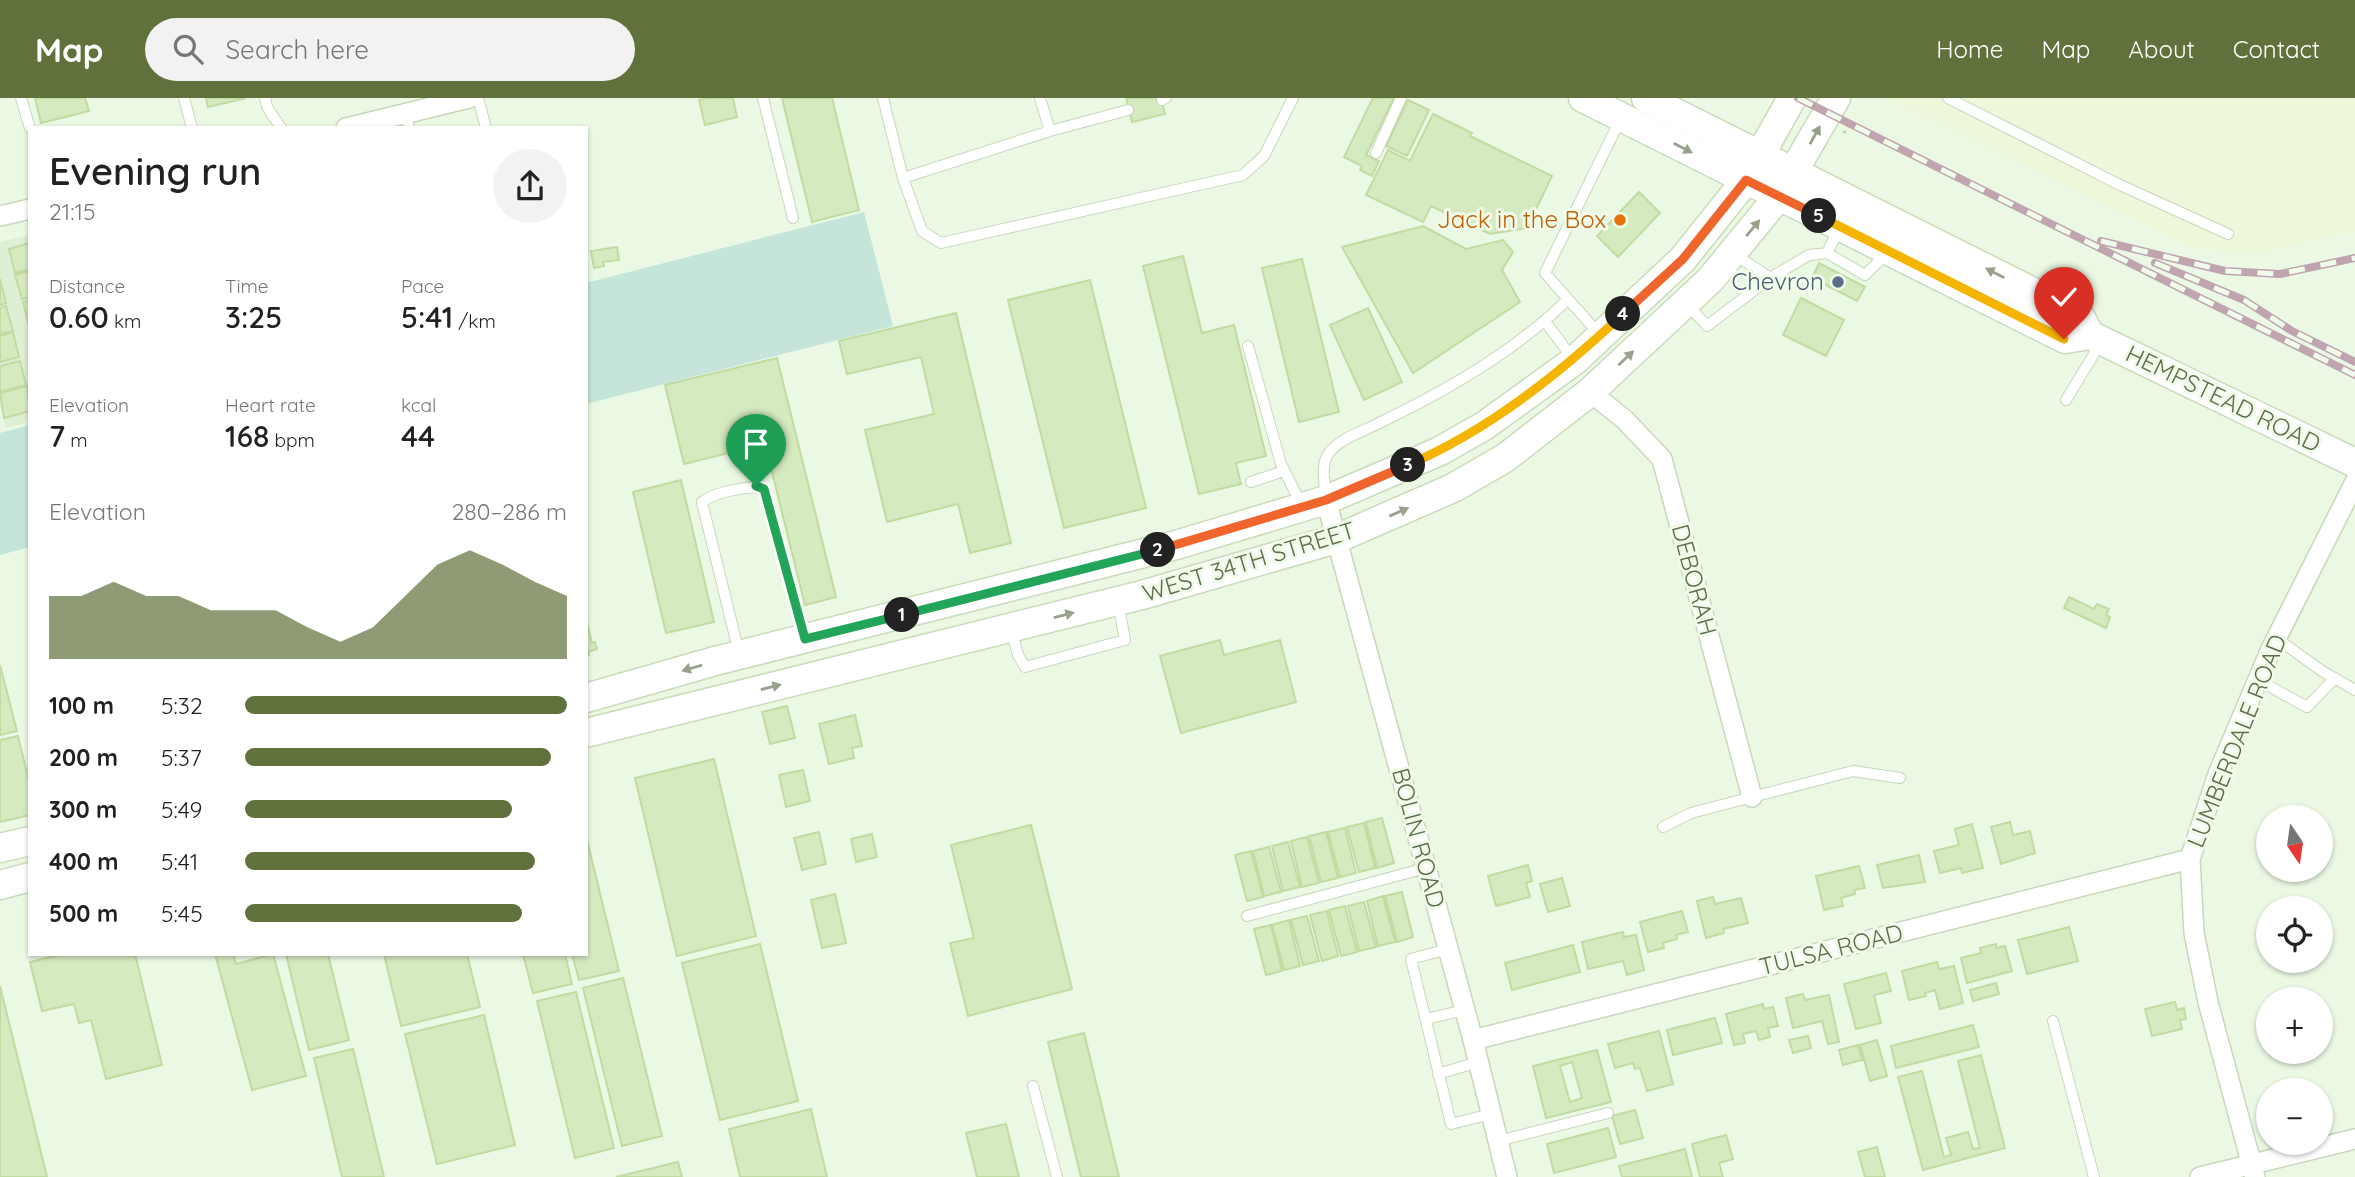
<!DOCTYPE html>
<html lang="en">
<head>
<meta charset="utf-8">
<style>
	body { margin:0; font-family:Quicksand,sans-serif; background:#f2f2f2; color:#222; height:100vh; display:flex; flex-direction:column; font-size:26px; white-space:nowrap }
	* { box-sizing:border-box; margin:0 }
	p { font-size:23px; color:#767676 }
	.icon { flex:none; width:38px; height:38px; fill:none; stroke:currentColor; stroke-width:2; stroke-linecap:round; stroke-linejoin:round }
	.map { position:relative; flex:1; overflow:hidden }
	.side { position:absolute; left:28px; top:28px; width:560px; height:830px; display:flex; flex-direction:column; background:#fff; border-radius:0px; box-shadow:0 2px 5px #0004 }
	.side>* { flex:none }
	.needle { width:46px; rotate:167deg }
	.buttons { position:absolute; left:2256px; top:707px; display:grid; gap:14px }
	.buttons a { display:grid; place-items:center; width:77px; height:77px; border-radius:50%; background:#fff; box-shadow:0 2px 5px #0004; font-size:35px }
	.pin { position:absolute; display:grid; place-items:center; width:60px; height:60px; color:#fff; margin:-72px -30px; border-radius:50% 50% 50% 0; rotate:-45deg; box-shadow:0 0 7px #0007 }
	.pin .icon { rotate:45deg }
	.km { position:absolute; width:35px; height:35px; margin:-18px; border-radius:50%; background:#222; color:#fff; font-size:19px; line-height:35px; text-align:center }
	.round { display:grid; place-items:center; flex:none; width:74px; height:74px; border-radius:37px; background:#f2f2f2 }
	.summary { display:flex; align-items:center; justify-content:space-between; height:119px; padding:0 21px }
	h1 { font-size:38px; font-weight:600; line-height:52px }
	.figures { display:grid; grid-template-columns:repeat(3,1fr); gap:10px; height:119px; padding:7px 21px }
	.figures div { display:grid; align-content:center }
	.figures b { font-size:30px; font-weight:600 }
	.figures small { font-size:19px; font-weight:400 }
	.figures p { font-size:19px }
	.chart { height:196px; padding:14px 21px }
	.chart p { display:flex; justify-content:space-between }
	.chart svg { width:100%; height:126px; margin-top:7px; fill:#61713b; opacity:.7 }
	ul { padding:0 21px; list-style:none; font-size:23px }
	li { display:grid; grid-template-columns:112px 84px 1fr; align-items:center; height:52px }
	li i { height:18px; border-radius:9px; background:#61713b }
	header { display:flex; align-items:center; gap:42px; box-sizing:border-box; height:98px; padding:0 35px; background:#61713b; color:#fff }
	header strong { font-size:33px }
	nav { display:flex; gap:38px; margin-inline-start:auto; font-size:24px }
	.search { width:490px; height:63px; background:#f2f2f2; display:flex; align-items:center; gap:18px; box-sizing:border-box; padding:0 24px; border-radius:38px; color:#767676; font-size:26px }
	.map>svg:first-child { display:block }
	.residential { fill:#deefd4 }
	.commercial { fill:#ecf8d9 }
	.green { fill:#c5e4da }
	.building { fill:#d6eac0; stroke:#c1dba2; stroke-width:2; fill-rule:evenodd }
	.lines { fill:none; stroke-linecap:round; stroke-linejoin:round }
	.service-casing { stroke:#c8d7bc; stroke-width:12 }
	.minor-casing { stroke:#c8d7bc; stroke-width:22 }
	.secondary-casing { stroke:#cadbbb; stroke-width:31 }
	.path { stroke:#bbcfa3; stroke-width:3.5; stroke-dasharray:2 5; stroke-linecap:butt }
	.service { stroke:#fff; stroke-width:10 }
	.minor { stroke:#fff; stroke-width:19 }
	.secondary { stroke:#fff; stroke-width:28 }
	.rail-casing { stroke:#c0a5b0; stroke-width:8 }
	.rail { stroke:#f0fcea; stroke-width:5; stroke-dasharray:16; stroke-linecap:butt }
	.oneway { fill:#98a18b }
	.split-1-casing { stroke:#fff; stroke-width:14 }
	.split-2-casing { stroke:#fff; stroke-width:14 }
	.split-3-casing { stroke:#fff; stroke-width:14 }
	.split-4-casing { stroke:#fff; stroke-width:14 }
	.split-5-casing { stroke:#fff; stroke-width:14 }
	.split-6-casing { stroke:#fff; stroke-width:14 }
	.split-1 { stroke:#22a559; stroke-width:9 }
	.split-2 { stroke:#22a559; stroke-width:9 }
	.split-3 { stroke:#f0652b; stroke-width:9 }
	.split-4 { stroke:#f5b400; stroke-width:9 }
	.split-5 { stroke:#f0652b; stroke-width:9 }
	.split-6 { stroke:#f5b400; stroke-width:9 }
	.food-dot { fill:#e8710a; stroke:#f0fcea; stroke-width:2.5 }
	.service-dot { fill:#5c6f8a; stroke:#f0fcea; stroke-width:2.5 }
	.labels { text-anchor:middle; stroke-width:6; stroke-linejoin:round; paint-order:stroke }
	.food-label { font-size:24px; fill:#c56008; stroke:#f0fcea; text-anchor:end }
	.service-label { font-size:24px; fill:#4e5e75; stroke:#f0fcea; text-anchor:end }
	.street-label { font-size:24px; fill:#606e4d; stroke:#f0fcea }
</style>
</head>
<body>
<header>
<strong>Map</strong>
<div class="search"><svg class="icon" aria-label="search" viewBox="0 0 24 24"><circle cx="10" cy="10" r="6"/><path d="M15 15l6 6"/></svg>Search here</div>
<nav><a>Home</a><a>Map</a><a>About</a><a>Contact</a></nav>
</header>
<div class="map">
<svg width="2355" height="1079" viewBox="0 0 2355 1079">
	<rect width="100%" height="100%" fill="#ebf9e4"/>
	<path class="residential" d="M30 137V324L6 330 0 307V144Z"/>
	<path class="commercial" d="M1883 0H2355V133L2257 156 2195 151Z"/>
	<path class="green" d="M864 114 893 228 586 306V185Z
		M30 327V449L0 457V335Z"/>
	<path class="building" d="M35 0H85L89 13 41 25Z
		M206 0H246L208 9Z
		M708 0H733L737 19 705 27 699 2Z
		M782 0H832L859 112 812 124Z
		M1126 0H1161L1165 16 1132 24Z
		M1373 0H1394L1366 57 1379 63 1372 78 1360 72 1362 68 1344 59Z
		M1408 2 1429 12 1407 58 1386 48Z
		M1433 16 1472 35 1470 38 1552 78 1527 130 1490 136 1431 108 1423 124 1366 97 1388 52 1410 63Z
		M1639 94 1660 115 1618 159 1597 138Z
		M1423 128 1466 151 1503 142 1513 154 1502 172 1520 204 1413 275 1342 149Z
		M30 145V171L15 175 9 151Z
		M617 149 619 162 603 164 604 168 594 170 591 153Z
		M1183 158 1202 235 1234 227 1266 358 1236 365 1241 386 1199 396 1143 168Z
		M1302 161 1339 314 1299 324 1262 170Z
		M1819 165 1865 189 1857 203 1812 180Z
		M30 173V199L22 201 15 177Z
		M0 181 6 205 0 207Z
		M1090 182 1146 410 1064 430 1008 202Z
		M1801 200 1844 222 1826 258 1783 237Z
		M30 202V228H29L23 204Z
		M6 208 13 233 0 236V210Z
		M1368 210 1402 284 1364 302 1330 227Z
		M956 215 1011 445 970 455 958 406 887 424 865 332 934 316 921 259 847 276 839 243Z
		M13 234 19 259 0 264V238Z
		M777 260 836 499 805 507 765 346 684 366 665 287Z
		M20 263 26 287 0 294V268Z
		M27 288 30 313 4 320 0 295Z
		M681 382 714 524 666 535 633 394Z
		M2069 499 2094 511 2097 506 2109 511 2106 517 2110 519 2106 530 2064 510Z
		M586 521 592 545 595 544 597 551 588 554 589 557H586Z
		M1220 542 1224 557 1280 542 1296 604 1181 635 1160 558Z
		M0 567 17 633 0 637Z
		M787 608 795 640 770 646 762 614Z
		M855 617 862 648 852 650 854 660 829 666 819 626Z
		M18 638 30 688V717L0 724V642Z
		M714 661 756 838 677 858 635 680Z
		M803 672 810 703 786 709 779 677Z
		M1382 720 1394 765 1377 770 1366 724Z
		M2010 724 2013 737 2030 733 2035 755 2001 766 1991 729Z
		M1364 725 1375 770 1359 774 1347 729Z
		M1972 726 1983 770 1962 775 1961 770 1940 775 1934 753 1959 747 1955 731Z
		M1031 727 1072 891 968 918 950 845 974 840 951 747Z
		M1345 730 1356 775 1340 779 1328 734Z
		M819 734 826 766 802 772 794 740Z
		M1326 734 1338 780 1321 784 1309 738Z
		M872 736 877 759 856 764 851 741Z
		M586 738 619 873 579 882 572 856H586Z
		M1307 739 1319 785 1302 789 1291 743Z
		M1288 744 1300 789 1283 793 1272 748Z
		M1269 749 1281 794 1264 798 1253 753Z
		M1251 753 1263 799 1247 803 1235 757Z
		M1919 757 1925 784 1883 790 1877 767Z
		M1528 767 1532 783 1526 785 1530 799 1496 808 1488 778Z
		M1859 768 1865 790 1854 792 1855 796 1841 800 1843 808 1824 812 1816 778Z
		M1562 780 1570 808 1548 814 1540 786Z
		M1402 794 1413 839 1397 844 1385 798Z
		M835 796 846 845 822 850 811 802Z
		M1383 798 1395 844 1378 848 1367 803Z
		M1713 799 1715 806 1741 800 1748 825 1723 831 1724 835 1706 840 1697 803Z
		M1364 804 1376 849 1359 853 1348 808Z
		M1345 808 1357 854 1341 858 1329 812Z
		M1327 813 1338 858 1322 863 1310 817Z
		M1682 813 1688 834 1676 837 1677 841 1663 845 1664 850 1648 854 1640 824Z
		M1307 818 1319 863 1303 867 1291 822Z
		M1289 822 1300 868 1284 872 1272 827Z
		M1271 827 1282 873 1266 877 1254 831Z
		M2069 829 2078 863 2027 876 2018 842Z
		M1623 834 1624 839 1636 837 1644 872 1627 877 1623 863 1588 871 1582 844Z
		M760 846 798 1003 720 1022 682 865Z
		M1996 846V850L2005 848 2012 873 1967 885 1961 860 1981 855 1980 850Z
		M1573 847 1580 874 1512 892 1505 865Z
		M64 856H135L162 967 106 981 91 922 79 925 74 906 42 913 30 864Z
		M215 856H233L236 866 273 856 306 978 252 992Z
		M286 856H328L349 942 309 952Z
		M384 856H467L480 909 401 928Z
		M523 856H565L572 886 533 895Z
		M1937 864 1939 871 1954 868 1963 905 1940 911 1935 892 1925 895 1926 898 1909 902 1902 873Z
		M1886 875 1891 893 1874 897 1881 925 1856 931 1844 886Z
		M623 880 662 1038 622 1048 583 890Z
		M1996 885 1999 896 1973 903 1970 892Z
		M0 888 47 1079H0Z
		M576 894 614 1050 575 1060 537 903Z
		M1803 896 1805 902 1829 897 1839 944 1828 946 1822 923 1793 930 1786 900Z
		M2175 904 2177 912 2184 910 2186 921 2180 922 2182 931 2152 938 2145 911Z
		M1763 906 1764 911 1773 909 1778 928 1768 930 1770 939 1759 942 1756 933 1743 936 1745 945 1734 947 1726 916Z
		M484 917 515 1047 437 1066 405 936Z
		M1715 920 1722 945 1673 957 1667 932Z
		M1973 927 1979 949 1896 970 1891 948Z
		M1659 933 1673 986 1647 993 1640 970 1635 971 1633 965 1615 970 1608 946Z
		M1084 935 1119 1079H1081L1048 944Z
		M1808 938 1811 950 1793 955 1789 942Z
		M1877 942 1887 978 1870 983 1860 947Z
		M1858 947 1862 962 1843 967 1839 952Z
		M353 951 384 1079H342L314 960Z
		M1597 952 1611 1004 1546 1020 1533 968ZM1572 964 1582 1000 1570 1004 1560 968Z
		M1981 957 2005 1050 1923 1072 1898 979 1922 973 1944 1059 1951 1057 1946 1040 1968 1034 1973 1051 1980 1050 1958 963Z
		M811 1011 827 1079H740L729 1031Z
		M1635 1012 1643 1040 1620 1046 1612 1018Z
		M1006 1026 1019 1079H977L966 1035Z
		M1608 1030 1616 1059 1554 1075 1547 1046Z
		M1726 1037 1733 1061 1719 1065 1723 1079H1700L1692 1046Z
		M1877 1049 1885 1079H1865L1858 1054Z
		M1685 1051 1692 1079H1622L1619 1068Z
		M678 1064 682 1079H616Z"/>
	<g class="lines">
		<g class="service-casing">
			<path id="service" d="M21 0 30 30
				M184 0 192 30
				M265 0 267 9 281 30
				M478 0 486 30
				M763 0 793 120
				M883 0 903 80 922 133 941 145 1243 77 1264 58 1293 0
				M1040 0 1050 33
				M1948 0 2118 86 2228 136
				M1162 2 1166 0
				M406 15 409 30
				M1376 55 1401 0
				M903 80 1050 33 1128 12
				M1839 131 1827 155 1865 177 1886 156
				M1736 157 1770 180 1809 157 1827 155
				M1688 207 1707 228 1770 180
				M1545 223 1572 260
				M1599 236 1545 175 1621 20
				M1248 248 1281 366 1301 406
				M2066 302 2100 246
				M1251 384 1284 373
				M1326 400C1325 387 1321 370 1327 358 1336 341 1365 333 1381 324 1446 293 1517 252 1568 201
				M1011 530 1018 557 1025 569 1125 542 1118 504
				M2276 540 2322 573 2355 592
				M739 555 702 404C713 395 751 386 764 391L804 537
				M2258 582 2307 609 2335 580
				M1663 729 1691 715 1853 673 1900 680
				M1247 818 1426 770
				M1448 851 1411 861 1451 1026 1491 1016
				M1426 921 1464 912
				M2053 923 2094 1079
				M1438 976 1478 964
				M1033 988 1057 1079
				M1498 1043 1608 1015"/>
		</g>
		<g class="minor-casing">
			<path id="minor" d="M346 30 469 0
				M0 118 30 111
				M1590 294 1624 321 1662 361 1752 699
				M1326 402 1473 942 1507 1079
				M1473 942 2190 761
				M2200 1079 2355 1041
				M2255 1079 2208 904 2194 835 2190 761 2218 676 2271 551 2355 384"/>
		</g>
		<g class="secondary-casing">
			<path id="secondary" d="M1583 0 2065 241 2090 237 2355 365
				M1646 0 2079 217 2090 237
				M586 600 715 563 1176 447 1326 402 1440 353 1484 328 1574 263 1683 161 1746 82 1792 0
				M586 635 1142 497 1336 441 1453 390 1505 360 1590 294 1710 182 1779 98 1836 0
				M0 750 30 743
				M0 787 30 779"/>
		</g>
		<path class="path" d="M1844 35 1848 27"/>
		<use href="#service" class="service"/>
		<use href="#minor" class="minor"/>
		<use href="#secondary" class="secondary"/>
		<g class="rail-casing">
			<path id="rail" d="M1798 0 2355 277
				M2101 143 2225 173 2280 176 2355 160
				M2155 165 2244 202 2292 233 2355 264"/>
		</g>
		<use href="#rail" class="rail"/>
	</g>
	<defs><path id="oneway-solid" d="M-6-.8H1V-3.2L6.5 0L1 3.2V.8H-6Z" transform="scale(1.75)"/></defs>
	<g class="oneway">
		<use href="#oneway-solid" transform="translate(1815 37) rotate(-61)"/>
		<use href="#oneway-solid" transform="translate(1683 50) rotate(27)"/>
		<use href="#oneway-solid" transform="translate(1753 130) rotate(-50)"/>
		<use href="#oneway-solid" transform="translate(1995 175) rotate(-153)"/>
		<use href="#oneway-solid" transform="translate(1626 260) rotate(-43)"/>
		<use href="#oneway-solid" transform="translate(1399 414) rotate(-23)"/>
		<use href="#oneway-solid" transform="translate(1064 517) rotate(-14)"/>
		<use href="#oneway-solid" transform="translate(692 570) rotate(164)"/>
		<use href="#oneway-solid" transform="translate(771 589) rotate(-14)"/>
	</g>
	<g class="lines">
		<g class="split-1-casing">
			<path id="split-1" d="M756 388 764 391 805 541 902 517"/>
		</g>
		<g class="split-2-casing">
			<path id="split-2" d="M902 517 1158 452"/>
		</g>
		<g class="split-3-casing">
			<path id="split-3" d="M1158 452 1326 402 1408 367"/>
		</g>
		<g class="split-4-casing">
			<path id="split-4" d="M1408 367C1489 332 1559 276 1623 216"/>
		</g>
		<g class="split-5-casing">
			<path id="split-5" d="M1623 216 1683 161 1746 82 1819 118"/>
		</g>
		<g class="split-6-casing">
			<path id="split-6" d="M1819 118 2064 241"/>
		</g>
		<use href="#split-1" class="split-1"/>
		<use href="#split-2" class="split-2"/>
		<use href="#split-3" class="split-3"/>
		<use href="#split-4" class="split-4"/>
		<use href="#split-5" class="split-5"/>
		<use href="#split-6" class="split-6"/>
	</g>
	<circle class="food-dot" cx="1620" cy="122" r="7"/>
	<circle class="service-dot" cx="1838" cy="184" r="7"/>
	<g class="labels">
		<g class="food-label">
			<text x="1606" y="130">Jack in the Box</text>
		</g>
		<g class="service-label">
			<text x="1824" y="192">Chevron</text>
		</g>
		<g class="street-label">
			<text transform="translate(2223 301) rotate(26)" y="8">HEMPSTEAD ROAD</text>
			<text transform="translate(1249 464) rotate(-17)" y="8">WEST 34TH STREET</text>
			<text transform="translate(1694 482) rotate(75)" y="8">DEBORAH</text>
			<text transform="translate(2237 643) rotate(-68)" y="8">LUMBERDALE ROAD</text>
			<text transform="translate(1418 740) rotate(75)" y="8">BOLIN ROAD</text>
			<text transform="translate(1831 852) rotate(-14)" y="8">TULSA ROAD</text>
		</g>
	</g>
</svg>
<div class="buttons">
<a><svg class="needle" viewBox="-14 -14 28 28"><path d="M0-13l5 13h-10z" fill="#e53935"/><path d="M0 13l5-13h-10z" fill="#767676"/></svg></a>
<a><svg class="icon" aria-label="locate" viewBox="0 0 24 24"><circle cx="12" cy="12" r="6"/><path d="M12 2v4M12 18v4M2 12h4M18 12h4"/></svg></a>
<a>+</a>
<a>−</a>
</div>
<div class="pin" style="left:756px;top:388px;background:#1e9e55"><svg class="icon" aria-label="arrive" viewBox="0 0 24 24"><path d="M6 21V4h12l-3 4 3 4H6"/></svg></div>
<div class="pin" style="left:2064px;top:241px;background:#d93025"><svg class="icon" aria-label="check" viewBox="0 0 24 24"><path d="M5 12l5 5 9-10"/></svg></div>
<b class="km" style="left:902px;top:517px">1</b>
<b class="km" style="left:1158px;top:452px">2</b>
<b class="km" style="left:1408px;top:367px">3</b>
<b class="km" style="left:1623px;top:216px">4</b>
<b class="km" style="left:1819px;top:118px">5</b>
<section class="side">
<div class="summary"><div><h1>Evening run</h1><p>21:15</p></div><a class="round"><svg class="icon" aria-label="share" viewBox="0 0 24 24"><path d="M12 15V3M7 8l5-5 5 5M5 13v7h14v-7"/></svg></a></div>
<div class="figures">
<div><p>Distance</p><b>0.60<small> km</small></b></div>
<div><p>Time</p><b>3:25</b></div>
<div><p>Pace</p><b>5:41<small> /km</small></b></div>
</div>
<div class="figures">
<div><p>Elevation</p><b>7<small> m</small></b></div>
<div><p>Heart rate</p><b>168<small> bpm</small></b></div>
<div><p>kcal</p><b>44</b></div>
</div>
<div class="chart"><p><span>Elevation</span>280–286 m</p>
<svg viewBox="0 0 160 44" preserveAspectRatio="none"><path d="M0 44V22L10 22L20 17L30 22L40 22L50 27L60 27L70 27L80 33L90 38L100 33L110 22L120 11L130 6L140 11L150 17L160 22V44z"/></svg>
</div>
<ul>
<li><b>100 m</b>5:32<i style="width:100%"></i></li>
<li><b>200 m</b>5:37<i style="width:95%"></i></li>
<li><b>300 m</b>5:49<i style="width:83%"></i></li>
<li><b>400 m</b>5:41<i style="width:90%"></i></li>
<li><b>500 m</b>5:45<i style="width:86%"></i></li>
</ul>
</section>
</div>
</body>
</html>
